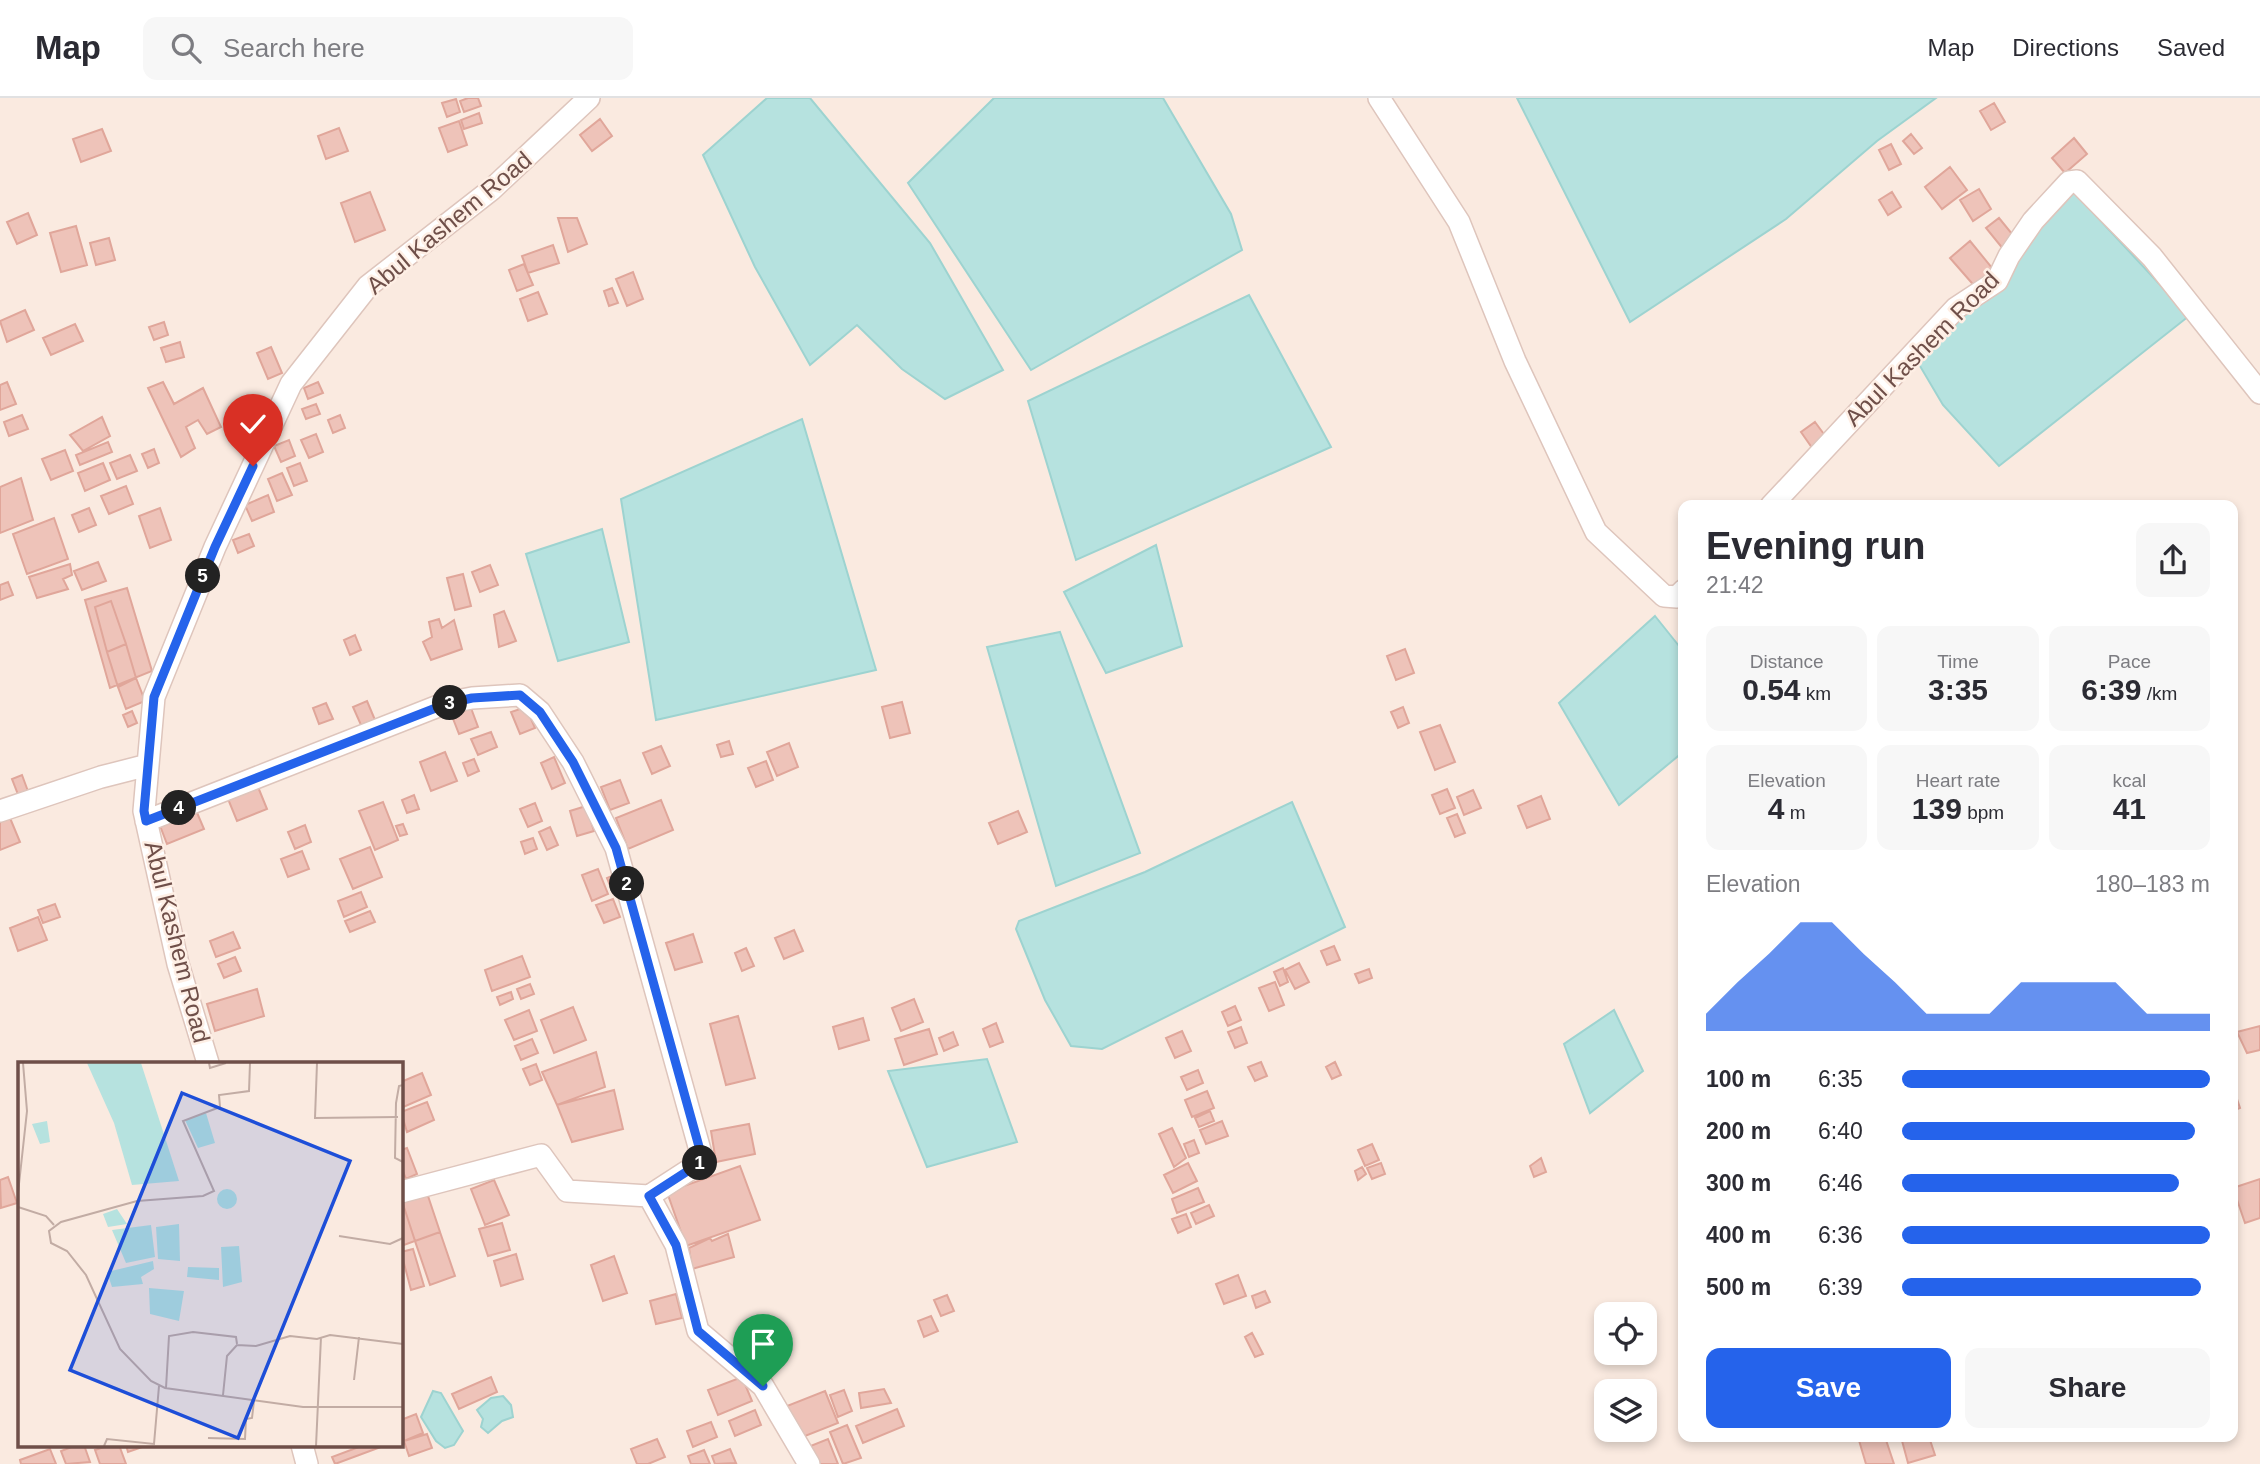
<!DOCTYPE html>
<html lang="en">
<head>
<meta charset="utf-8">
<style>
	body { margin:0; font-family:Arial,sans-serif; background:#f7f7f7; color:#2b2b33; height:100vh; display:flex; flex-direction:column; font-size:26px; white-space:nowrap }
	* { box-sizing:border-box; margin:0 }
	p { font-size:23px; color:#7c7c81 }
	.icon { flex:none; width:38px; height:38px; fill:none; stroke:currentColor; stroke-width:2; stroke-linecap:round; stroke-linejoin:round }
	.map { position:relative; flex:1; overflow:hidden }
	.details { position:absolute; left:1678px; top:402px; width:560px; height:942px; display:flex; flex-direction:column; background:#fff; border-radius:14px; box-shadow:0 4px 10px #0003 }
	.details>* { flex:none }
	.fabs { position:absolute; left:1594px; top:1204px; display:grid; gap:14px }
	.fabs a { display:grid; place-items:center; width:63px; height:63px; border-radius:14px; background:#fff; box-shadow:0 4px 10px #0003; font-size:35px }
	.pin { position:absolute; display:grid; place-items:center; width:60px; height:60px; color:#fff; margin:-72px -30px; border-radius:50% 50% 50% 0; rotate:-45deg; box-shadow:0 0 7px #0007 }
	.pin .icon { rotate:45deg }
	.km { position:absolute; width:35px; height:35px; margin:-18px; border-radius:50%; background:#222; color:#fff; font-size:19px; line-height:35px; text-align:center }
	.round { display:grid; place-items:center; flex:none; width:74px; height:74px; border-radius:14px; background:#f7f7f7 }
	.summary { display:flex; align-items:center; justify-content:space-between; height:119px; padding:0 28px }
	h1 { font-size:38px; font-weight:700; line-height:52px }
	.figures { display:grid; grid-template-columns:repeat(3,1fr); gap:10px; height:119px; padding:7px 28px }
	.figures div { display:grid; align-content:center; border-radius:14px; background:#f7f7f7; text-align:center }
	.figures b { font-size:30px; font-weight:700 }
	.figures small { font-size:19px; font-weight:400 }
	.figures p { font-size:19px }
	.chart { height:196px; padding:14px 28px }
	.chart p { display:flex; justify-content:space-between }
	.chart svg { width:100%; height:126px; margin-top:7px; fill:#2563eb; opacity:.7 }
	.cta { display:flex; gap:14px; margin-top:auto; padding:14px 28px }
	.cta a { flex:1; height:80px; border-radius:14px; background:#2563eb; color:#fff; font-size:28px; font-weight:700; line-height:80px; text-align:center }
	.cta a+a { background:#f7f7f7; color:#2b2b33 }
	ul { padding:0 28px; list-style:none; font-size:23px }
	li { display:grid; grid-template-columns:112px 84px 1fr; align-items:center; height:52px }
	li i { height:18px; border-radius:9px; background:#2563eb }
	header { display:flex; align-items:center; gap:42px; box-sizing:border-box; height:98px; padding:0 35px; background:#fff; border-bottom:2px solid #e1e1e2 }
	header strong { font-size:33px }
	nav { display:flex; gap:38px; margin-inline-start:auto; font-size:24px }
	.search { width:490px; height:63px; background:#f7f7f7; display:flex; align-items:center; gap:18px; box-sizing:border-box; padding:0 24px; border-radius:14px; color:#7c7c81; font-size:26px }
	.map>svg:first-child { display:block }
	.water { fill:#b6e2df; stroke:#9dd3d0; stroke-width:2 }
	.building { fill:#eec3b9; stroke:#e0a69a; stroke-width:2 }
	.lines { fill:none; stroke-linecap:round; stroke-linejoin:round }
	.minor-casing { stroke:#dec5bc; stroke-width:24 }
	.minor { stroke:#fff; stroke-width:21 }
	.route-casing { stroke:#fff; stroke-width:14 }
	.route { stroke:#2563eb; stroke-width:9 }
	.labels { text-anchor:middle; stroke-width:5; stroke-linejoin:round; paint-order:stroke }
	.street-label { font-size:24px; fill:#6f4f49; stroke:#feefe5 }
	.inset-road { fill:none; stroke:#c2aca4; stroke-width:2 }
	.view { fill:#1d4ed8; fill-opacity:0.15; stroke:#1d4ed8; stroke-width:3.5 }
	.inset-edge { fill:none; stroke:#6f4f49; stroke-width:3.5 }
</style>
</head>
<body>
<header>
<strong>Map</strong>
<div class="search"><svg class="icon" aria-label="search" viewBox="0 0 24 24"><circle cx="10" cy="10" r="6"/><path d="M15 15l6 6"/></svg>Search here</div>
<nav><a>Map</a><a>Directions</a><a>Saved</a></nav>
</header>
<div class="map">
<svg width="2260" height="1366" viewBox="0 0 2260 1366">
	<rect width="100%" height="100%" fill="#faeae0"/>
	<path class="water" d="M767 0H810L930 145 1003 272 945 301 902 271 857 227 810 267 755 169 703 57Z
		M994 0H1163L1231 116 1242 152 1031 272 908 85Z
		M1517 0H1936L1877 43 1786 121 1630 224Z
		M2074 94 2189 218 1999 368 1943 307 1917 263Z
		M1249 197 1331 349 1076 462 1028 303Z
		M802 321 876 572 656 622 621 401Z
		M602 431 629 544 558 563 526 456Z
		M1156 447 1182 548 1106 575 1064 494Z
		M1655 518 1683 553V654L1619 707 1559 605Z
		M1060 534 1140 755 1056 788 987 549Z
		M1292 704 1345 829 1102 951 1071 948 1045 902 1016 831 1019 823 1145 774Z
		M1614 912 1643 973 1590 1015 1564 946Z
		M987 961 1017 1044 927 1069 888 973Z
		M433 1293 441 1295 463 1333 454 1347 445 1350 436 1343 421 1319Z
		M503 1298 511 1307 513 1319 502 1323 488 1335 481 1329 483 1321 477 1312 491 1300Z"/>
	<path class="building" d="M468 0H478L481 8 464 14 460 3Z
		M456 1 460 14 447 19 442 5Z
		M1994 5 2005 24 1991 32 1980 13Z
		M479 15 482 25 464 31 461 22Z
		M600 21 612 38 592 53 580 37Z
		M459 23 467 47 448 54 439 30Z
		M339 30 348 53 326 61 318 38Z
		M102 31 111 53 81 64 73 41Z
		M1911 36 1922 50 1914 56 1903 43Z
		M2074 40 2087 56 2065 75 2052 60Z
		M1891 46 1901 66 1889 72 1879 52Z
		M1950 69 1967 92 1942 111 1925 89Z
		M1979 91 1991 111 1973 123 1960 102Z
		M370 94 385 132 355 144 341 105Z
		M1892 94 1901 109 1888 117 1879 102Z
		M28 115 37 137 17 146 7 124Z
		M558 120H577L587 146 568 154Z
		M1999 120 2017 142 2004 152 1986 130Z
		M76 128 87 167 61 174 50 135Z
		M109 140 115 162 96 167 90 145Z
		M1970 143 1997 176 1978 192 1950 160Z
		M553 147 559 165 528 175 522 158Z
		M524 166 533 187 517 193 509 172Z
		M633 174 643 201 627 208 616 181Z
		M612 190 618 205 609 208 604 193Z
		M538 194 547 216 528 223 520 201Z
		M25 212 34 232 7 244 0 223Z
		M164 224 168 237 154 242 149 229Z
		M75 226 83 243 51 257 43 240Z
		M180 244 184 259 166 264 161 250Z
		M271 249 282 275 268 281 257 255Z
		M7 284 16 306 0 312V287Z
		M163 284 174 306 203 290 221 329 207 336 198 322 186 329 195 350 181 359 148 290Z
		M318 284 323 295 308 301 304 290Z
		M316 306 320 316 306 321 302 311Z
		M241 308 268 326 255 346 227 327Z
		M22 317 28 331 9 338 4 324Z
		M340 317 345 330 333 335 328 322Z
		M102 319 110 338 83 353 70 337Z
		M1815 324 1829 343 1815 354 1801 334Z
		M316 336 323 354 309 360 301 342Z
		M289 342 295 358 281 364 274 348Z
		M108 344 112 354 80 367 76 357Z
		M154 351 159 365 148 370 142 356Z
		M65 352 73 373 51 382 42 361Z
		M130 357 137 373 117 381 110 365Z
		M103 365 110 382 85 393 78 375Z
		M300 365 307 383 294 388 287 370Z
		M282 375 292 397 277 403 268 381Z
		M21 380 33 422 0 435V389Z
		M126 388 133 406 109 416 101 398Z
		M268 397 274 414 252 423 245 407Z
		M89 410 96 427 79 434 72 417Z
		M160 410 171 442 150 450 139 418Z
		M54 420 68 461 27 476 13 436Z
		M249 436 254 448 238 455 233 442Z
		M98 464 106 483 82 492 74 473Z
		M70 466 72 477 63 481 68 491 37 500 29 479Z
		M490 467 498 487 480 494 472 474Z
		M463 476 471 508 455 512 447 480Z
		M8 484 13 497 0 502V487Z
		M127 490 152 573 110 590 85 502Z
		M111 503 126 546 107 554 95 509Z
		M504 513 516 543 499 549 494 517Z
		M439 521 442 530 454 522 462 551 431 562 423 544 432 539 429 524Z
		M355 537 361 552 350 557 344 542Z
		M126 546 136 580 118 589 107 554Z
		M1405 551 1414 575 1396 582 1387 558Z
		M136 580 145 603 126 611 118 589Z
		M367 603 375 622 361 627 353 609Z
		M902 604 910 635 890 640 882 609Z
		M326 605 333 621 319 626 313 610Z
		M526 609 535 630 520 636 511 614Z
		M1403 609 1409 625 1398 630 1391 614Z
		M471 610 478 629 459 636 452 618Z
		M132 613 137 625 128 629 123 617Z
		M1440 627 1455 664 1435 672 1420 634Z
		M491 634 497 649 478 657 471 641Z
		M729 643 733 656 721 659 717 647Z
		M789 645 798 669 777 678 767 654Z
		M661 648 670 668 652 676 643 655Z
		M445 654 457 683 431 693 420 664Z
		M554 659 565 685 552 691 541 665Z
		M474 661 479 673 468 678 463 665Z
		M766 663 773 682 756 689 748 670Z
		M22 677 29 696 19 699 12 681Z
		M620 682 629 705 610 712 601 689Z
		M256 684 267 711 237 723 226 696Z
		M1447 691 1455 710 1440 716 1432 697Z
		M1473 692 1481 710 1464 717 1457 699Z
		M414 697 419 711 407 715 402 702Z
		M1541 698 1550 721 1527 730 1518 708Z
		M661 702 673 732 628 751 616 720Z
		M383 704 398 742 375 752 359 713Z
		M535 705 542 723 528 729 520 711Z
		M586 708 594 733 577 738 570 713Z
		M195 710 204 731 167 746 159 725Z
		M1018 713 1027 734 998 746 989 725Z
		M1457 716 1465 735 1455 739 1447 720Z
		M10 720 20 744 0 752V724Z
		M403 726 407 736 400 738 396 728Z
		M305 727 311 744 295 751 288 734Z
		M550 729 558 747 547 752 539 734Z
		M533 740 537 751 525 756 521 744Z
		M370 749 382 779 353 791 340 761Z
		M302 753 309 771 288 779 281 761Z
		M598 771 608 796 592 803 582 777Z
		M619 775 625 790 613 795 607 780Z
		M361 794 367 809 344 819 338 803Z
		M613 801 620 819 604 825 596 807Z
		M55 806 60 819 43 825 38 812Z
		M370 813 375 824 350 834 345 823Z
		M38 819 47 842 18 853 10 830Z
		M794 832 803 853 784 861 775 840Z
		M233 834 240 850 216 859 210 843Z
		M693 836 702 864 675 872 666 845Z
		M1334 848 1340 862 1327 867 1321 853Z
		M746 850 754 868 742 873 735 855Z
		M522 858 530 879 492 893 485 872Z
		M235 859 241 873 224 880 218 866Z
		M1299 865 1309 884 1295 891 1285 872Z
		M1283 870 1288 884 1280 888 1274 874Z
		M1369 871 1372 880 1359 885 1355 876Z
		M1275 884 1284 907 1269 913 1259 890Z
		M530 886 534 896 521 901 517 891Z
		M257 891 264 918 215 933 207 906Z
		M511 894 513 901 500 907 497 899Z
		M914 901 923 924 901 933 892 910Z
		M1235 908 1241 922 1228 928 1222 914Z
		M573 909 586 942 554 955 541 922Z
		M529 912 537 933 514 942 505 922Z
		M738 918 755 980 726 987 710 926Z
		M863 920 869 942 839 951 833 929Z
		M996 925 1003 944 990 949 983 931Z
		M2260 928V952L2247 955 2237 934Z
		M1241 929 1247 945 1235 950 1228 934Z
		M929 931 937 956 904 967 895 941Z
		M1182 933 1191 953 1175 960 1166 940Z
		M953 934 958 947 944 953 939 940Z
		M532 941 538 955 521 962 515 948Z
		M596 954 605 989 557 1007 542 974Z
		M1261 964 1267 978 1255 983 1248 969Z
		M1335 964 1341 977 1332 981 1326 969Z
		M536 966 542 982 530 987 523 971Z
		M1198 972 1203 985 1187 992 1181 979Z
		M422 975 431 997 401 1010V984Z
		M2233 989 2240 1010 2233 1013Z
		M614 992 623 1031 572 1044 557 1007Z
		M1207 993 1214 1010 1192 1019 1185 1002Z
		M427 1004 434 1022 407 1034 401 1014Z
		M1210 1013 1214 1023 1199 1029 1195 1020Z
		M1222 1023 1228 1038 1206 1046 1200 1032Z
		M749 1026 755 1056 716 1064 711 1033Z
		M1172 1030 1186 1060 1174 1069 1159 1036Z
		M1194 1042 1199 1055 1189 1059 1184 1046Z
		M1372 1046 1379 1062 1365 1068 1358 1052Z
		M407 1050 417 1076 406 1081 401 1068V1052Z
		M1541 1060 1546 1074 1534 1079 1530 1068Z
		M1188 1065 1197 1083 1173 1095 1164 1077Z
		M1381 1065 1385 1076 1372 1081 1367 1070Z
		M740 1068 760 1122 686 1148 667 1094Z
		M1362 1069 1366 1076 1358 1082 1355 1073Z
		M8 1079 17 1105 1 1110 0 1082Z
		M2260 1081V1120L2245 1125 2233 1090Z
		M494 1082 509 1117 485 1127 471 1091Z
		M1198 1090 1204 1104 1177 1115 1172 1101Z
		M427 1095 440 1134 415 1143 402 1103Z
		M402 1103 415 1143 401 1148V1104Z
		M1209 1107 1214 1118 1196 1126 1191 1115Z
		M1186 1116 1191 1129 1178 1135 1172 1121Z
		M502 1125 510 1152 488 1158 479 1131Z
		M440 1134 455 1178 430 1187 415 1143Z
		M728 1136 734 1159 692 1171 689 1150 710 1140 712 1143Z
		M413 1151 424 1188 411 1192 401 1154Z
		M516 1156 523 1181 501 1188 494 1163Z
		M614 1158 627 1195 603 1203 591 1167Z
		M1238 1177 1246 1198 1224 1206 1216 1186Z
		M1265 1193 1270 1204 1256 1210 1252 1198Z
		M676 1196 682 1220 656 1226 650 1203Z
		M947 1197 954 1213 941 1218 934 1202Z
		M931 1218 938 1233 924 1239 918 1223Z
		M1252 1235 1263 1256 1255 1259 1245 1239Z
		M491 1279 497 1294 459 1311 452 1296Z
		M742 1279 752 1303 718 1317 708 1292Z
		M884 1291 891 1305 861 1310 859 1295Z
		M844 1292 852 1313 838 1319 830 1297Z
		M825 1293 838 1325 800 1340 787 1308Z
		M897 1311 904 1328 863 1345 856 1328Z
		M755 1312 761 1327 735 1338 729 1323Z
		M416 1316 423 1335 404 1343 401 1322Z
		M711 1324 717 1339 693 1349 687 1333Z
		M847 1327 861 1360 843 1366 830 1334Z
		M427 1336 432 1350 409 1358 404 1343Z
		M1858 1339H1885L1894 1366H1866Z
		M1901 1339H1929L1935 1357 1908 1365Z
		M657 1341 665 1359 648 1366H637L631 1351Z
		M828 1341 838 1366H815L808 1349Z
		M77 1347H84L90 1364 66 1366 61 1353Z
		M110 1347H119L126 1366H100L95 1352Z
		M126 1347H148L128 1354Z
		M364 1347H386L335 1366 332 1359Z
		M50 1351 56 1366H21L20 1362Z
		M730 1351 736 1365 715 1366 712 1358Z
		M704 1352 710 1366H691L688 1358Z"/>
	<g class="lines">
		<g class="minor-casing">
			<path id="minor" d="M1379 0 1459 124 1515 263 1596 434 1664 498 1677 499 1684 492
				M1771 408 1956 210 1997 183 2009 158 2033 123 2069 84 2077 83 2152 159 2260 295
				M0 713 101 679 148 667
				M146 723 446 605 472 600 520 597 540 614 573 664 616 750 703 1063 649 1098
				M208 965 178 866 144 713 154 599 215 449 291 286 368 188 491 92 589 0
				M401 1094 541 1057 567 1093 649 1098 676 1147 698 1233 763 1288 809 1366
				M302 1347 307 1366"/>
		</g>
		<use href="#minor" class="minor"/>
	</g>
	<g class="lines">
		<g class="route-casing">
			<path id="route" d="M253 368 215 449 154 599 144 713 146 723 446 606 472 600 520 597 540 614 573 664 616 750 703 1063 649 1098 676 1147 698 1233 763 1288"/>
		</g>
		<use href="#route" class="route"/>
	</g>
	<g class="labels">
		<g class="street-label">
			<text transform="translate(449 125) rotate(-40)" y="8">Abul Kashem Road</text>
			<text transform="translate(1922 251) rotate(-45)" y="8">Abul Kashem Road</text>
			<text transform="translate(177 844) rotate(76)" y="8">Abul Kashem Road</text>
		</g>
	</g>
	<g transform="translate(18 964)">
		<rect width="385" height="385" fill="#faeae0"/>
		<path d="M69 1H123L161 119 114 123 96 61ZM188 51 197 81 180 86 167 58ZM29 59 32 80 22 82 14 62ZM199 137a10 10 0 1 1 20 0a10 10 0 1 1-20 0ZM99 147 109 162 90 165 85 152ZM161 162 162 199 140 197 138 165ZM133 163 137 195 108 201 94 168ZM221 184 224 220 205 225 203 185ZM135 199 136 207 123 215 125 222 94 225 89 210ZM170 205 201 206V218L169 215ZM131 226 166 229 161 259 132 252Z" fill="#b6e2df"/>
		<path class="inset-road" d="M191 1 192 6 208 1M232 1 231 29 201 33 202 45 165 59 196 129 185 134 119 139 43 160 31 169 33 181 49 189 68 213 102 287 133 319 147 326 285 345H385M299 1 297 56 380 55M385 23 381 24 378 41 377 96 385 100M0 131 9 49 5 1M0 145 28 154 36 163M321 174 372 182 385 176M336 318 341 275M148 326 151 274 175 270 218 275 219 282M205 333 209 294 219 283 238 284 272 274 299 277 312 273 385 282M190 376 227 377 228 357 234 356 236 339M86 384 89 377 136 382 141 324M298 384 303 275"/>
		<path class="view" d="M164 31 332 99 220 376 52 308Z"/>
		<rect width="385" height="385" class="inset-edge"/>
	</g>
</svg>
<div class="fabs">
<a><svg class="icon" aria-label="locate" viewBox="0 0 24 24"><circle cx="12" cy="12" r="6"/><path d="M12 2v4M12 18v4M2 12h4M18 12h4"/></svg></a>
<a><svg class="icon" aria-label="layers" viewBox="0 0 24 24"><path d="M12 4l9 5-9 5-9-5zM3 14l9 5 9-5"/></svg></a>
</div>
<div class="pin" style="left:763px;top:1288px;background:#1e9e55"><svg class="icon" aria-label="arrive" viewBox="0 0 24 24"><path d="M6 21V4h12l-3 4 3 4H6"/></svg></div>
<div class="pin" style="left:253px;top:368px;background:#d93025"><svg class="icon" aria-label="check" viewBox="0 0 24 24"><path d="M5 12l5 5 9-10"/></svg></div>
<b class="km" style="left:700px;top:1065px">1</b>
<b class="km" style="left:627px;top:786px">2</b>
<b class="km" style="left:450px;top:605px">3</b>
<b class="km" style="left:179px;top:710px">4</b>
<b class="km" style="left:203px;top:478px">5</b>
<section class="details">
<div class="summary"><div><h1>Evening run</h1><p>21:42</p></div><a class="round"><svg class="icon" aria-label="share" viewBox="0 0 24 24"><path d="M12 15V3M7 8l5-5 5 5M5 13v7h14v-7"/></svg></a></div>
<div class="figures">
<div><p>Distance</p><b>0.54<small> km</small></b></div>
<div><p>Time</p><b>3:35</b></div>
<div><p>Pace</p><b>6:39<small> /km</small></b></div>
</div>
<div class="figures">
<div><p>Elevation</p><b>4<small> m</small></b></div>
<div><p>Heart rate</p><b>139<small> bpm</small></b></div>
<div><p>kcal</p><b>41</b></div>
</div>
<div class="chart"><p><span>Elevation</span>180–183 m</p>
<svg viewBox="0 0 160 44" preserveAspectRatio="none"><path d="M0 44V38L10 27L20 17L30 6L40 6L50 17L60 27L70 38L80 38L90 38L100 27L110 27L120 27L130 27L140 38L150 38L160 38V44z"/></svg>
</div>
<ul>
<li><b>100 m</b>6:35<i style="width:100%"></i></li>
<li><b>200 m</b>6:40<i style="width:95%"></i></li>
<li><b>300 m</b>6:46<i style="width:90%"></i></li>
<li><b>400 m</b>6:36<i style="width:100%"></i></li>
<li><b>500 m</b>6:39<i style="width:97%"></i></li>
</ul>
<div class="cta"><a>Save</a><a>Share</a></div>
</section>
</div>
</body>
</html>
